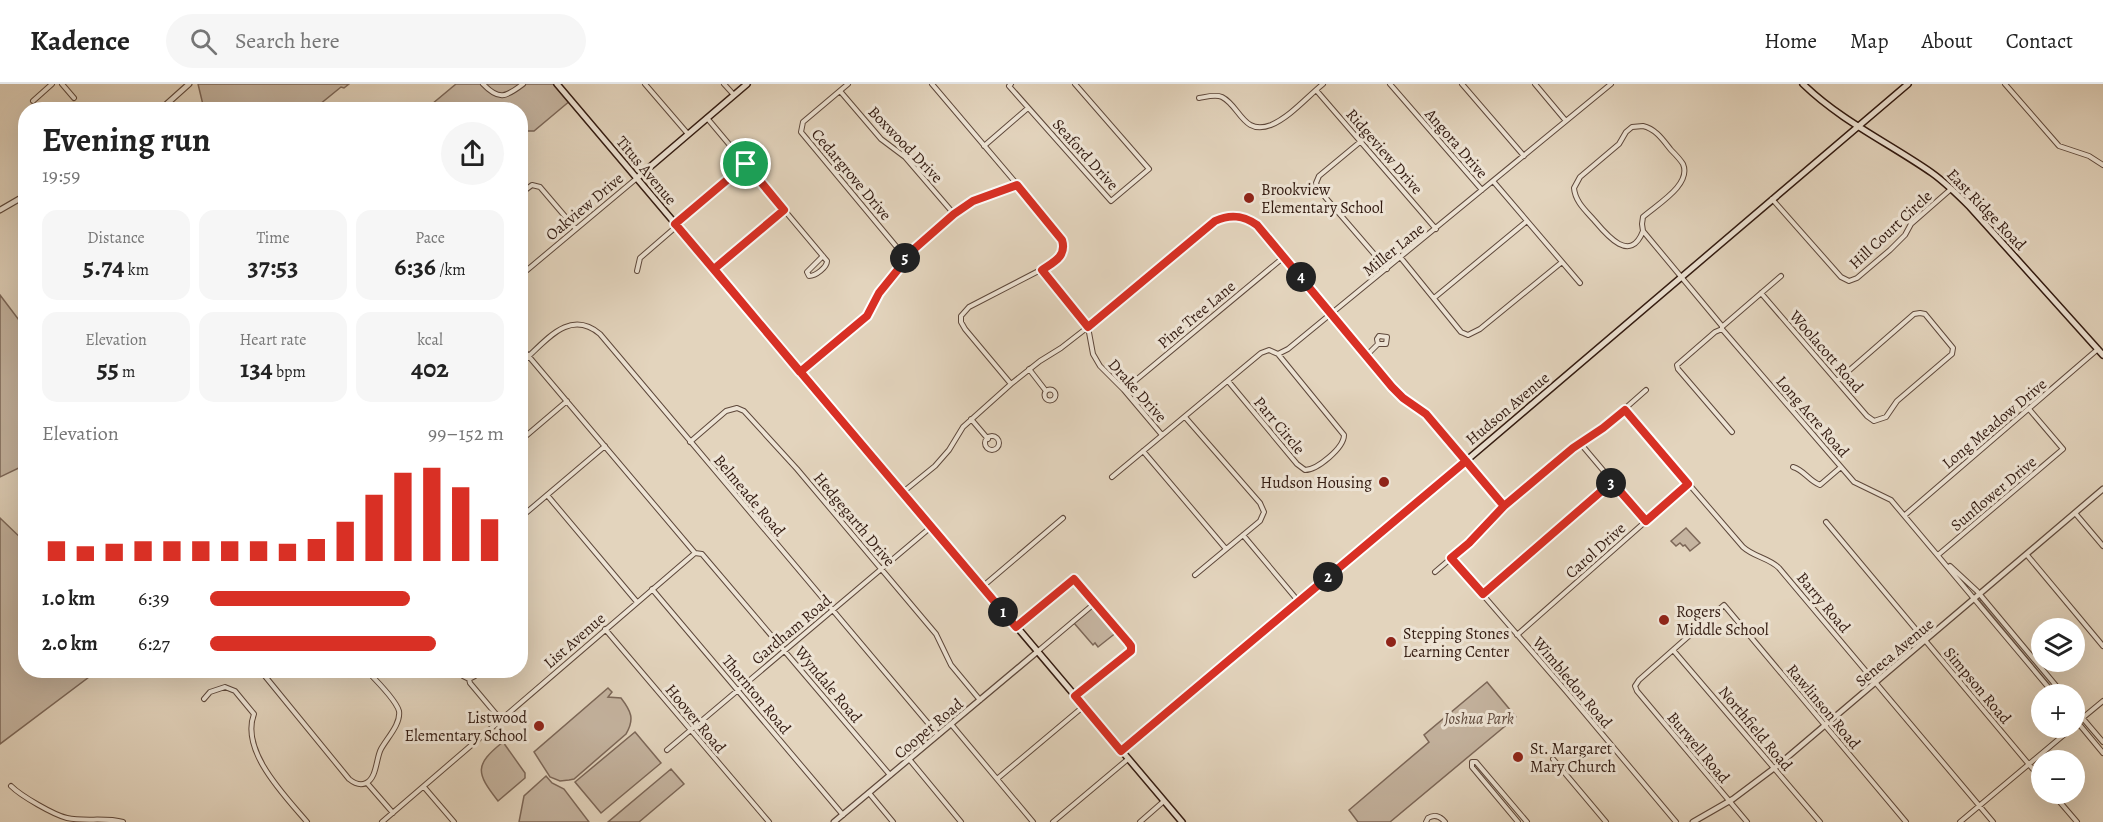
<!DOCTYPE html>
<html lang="en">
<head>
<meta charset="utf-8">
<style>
	body { margin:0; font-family:Alegreya,serif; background:#f6f6f6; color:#222; height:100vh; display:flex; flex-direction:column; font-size:22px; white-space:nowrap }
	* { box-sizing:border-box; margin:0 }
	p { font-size:20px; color:#767676 }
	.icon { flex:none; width:33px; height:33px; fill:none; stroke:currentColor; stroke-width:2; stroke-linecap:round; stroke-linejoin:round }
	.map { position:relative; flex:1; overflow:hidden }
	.sheet { position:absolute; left:18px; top:18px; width:510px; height:576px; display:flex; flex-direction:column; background:#fff; border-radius:24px; box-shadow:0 6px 24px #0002 }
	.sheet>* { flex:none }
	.controls { position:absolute; left:2031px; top:534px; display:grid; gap:12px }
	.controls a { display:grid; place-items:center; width:54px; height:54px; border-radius:50%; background:#fff; box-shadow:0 6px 24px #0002; font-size:30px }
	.pin { position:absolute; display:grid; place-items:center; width:51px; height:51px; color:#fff; margin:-26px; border:3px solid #fff; border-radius:50%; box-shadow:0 2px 6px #0007 }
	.km { position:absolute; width:30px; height:30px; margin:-15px; border-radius:50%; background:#222; color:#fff; font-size:16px; line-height:30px; text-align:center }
	.round { display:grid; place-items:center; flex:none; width:63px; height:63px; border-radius:32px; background:#f6f6f6 }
	.headline { display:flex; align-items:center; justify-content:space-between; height:102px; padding:0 24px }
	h1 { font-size:33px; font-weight:600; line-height:45px }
	.metrics { display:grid; grid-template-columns:repeat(3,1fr); gap:9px; height:102px; padding:6px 24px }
	.metrics div { display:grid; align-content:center; border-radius:15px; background:#f6f6f6; text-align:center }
	.metrics b { font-size:26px; font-weight:600 }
	.metrics small { font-size:16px; font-weight:400 }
	.metrics p { font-size:16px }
	.chart { height:168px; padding:12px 24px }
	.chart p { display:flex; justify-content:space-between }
	.chart svg { width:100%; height:108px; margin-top:6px; stroke:#d93025; stroke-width:6 }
	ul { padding:0 24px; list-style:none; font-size:20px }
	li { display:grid; grid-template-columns:96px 72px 1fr; align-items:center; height:45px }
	li i { height:15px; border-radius:8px; background:#d93025 }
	header { display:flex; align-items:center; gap:36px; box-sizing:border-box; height:84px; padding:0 30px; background:#fff; border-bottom:2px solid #e0e0e0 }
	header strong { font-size:28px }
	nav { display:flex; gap:33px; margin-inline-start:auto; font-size:21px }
	.search { width:420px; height:54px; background:#f6f6f6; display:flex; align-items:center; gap:15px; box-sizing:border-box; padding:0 21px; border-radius:33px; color:#767676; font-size:22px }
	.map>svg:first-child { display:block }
	.green { fill:#c5b4a0; stroke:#7c6758; stroke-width:1.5 }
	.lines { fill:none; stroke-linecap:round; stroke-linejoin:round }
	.minor-casing { stroke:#5e483b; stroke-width:6 }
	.tertiary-casing { stroke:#5e483b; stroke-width:7 }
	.secondary-casing { stroke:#321a10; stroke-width:8 }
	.minor { stroke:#ede3d4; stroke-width:4 }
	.tertiary { stroke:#ede3d4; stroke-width:4.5 }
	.secondary { stroke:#ede3d4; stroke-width:5 }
	.route-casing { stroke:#fff; stroke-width:12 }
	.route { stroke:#d93025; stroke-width:8 }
	.poi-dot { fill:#8f2418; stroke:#ede3d4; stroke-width:2 }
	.labels { text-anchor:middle; stroke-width:6; stroke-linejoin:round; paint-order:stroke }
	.street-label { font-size:16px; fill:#321a10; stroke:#ede3d4 }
	.poi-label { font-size:16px; fill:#321a10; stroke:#ede3d4; text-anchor:start }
	.park-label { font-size:16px; font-style:italic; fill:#5e483b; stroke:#ede3d4 }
</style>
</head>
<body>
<header>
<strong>Kadence</strong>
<div class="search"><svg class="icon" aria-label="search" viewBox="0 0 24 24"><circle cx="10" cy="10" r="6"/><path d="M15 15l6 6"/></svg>Search here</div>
<nav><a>Home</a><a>Map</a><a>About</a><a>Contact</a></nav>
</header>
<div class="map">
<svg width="2103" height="738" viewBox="0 0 2103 738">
	<rect width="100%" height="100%" fill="#e3d4bd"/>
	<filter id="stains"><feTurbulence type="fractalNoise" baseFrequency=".00333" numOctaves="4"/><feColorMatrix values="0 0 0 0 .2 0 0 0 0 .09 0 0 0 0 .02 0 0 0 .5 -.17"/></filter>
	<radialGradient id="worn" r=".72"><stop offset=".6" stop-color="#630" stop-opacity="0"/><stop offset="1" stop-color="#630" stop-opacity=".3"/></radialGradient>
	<path class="green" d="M198 0H349L344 4 341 3 314 25H204Z
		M456 0H557L571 16 534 47H521L520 26 437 25 432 20Z
		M0 211 25 244V381L0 393Z
		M0 434 25 458 26 586 97 587 0 660Z
		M1686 444 1700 459 1690 467 1685 461 1683 462 1680 459 1676 462 1671 457Z
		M1979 516H1982L2061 610H2057Z
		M1093 523H1095L1117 548 1098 563 1095 559 1093 561 1074 539Z
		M1487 598 1516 633 1390 738H1358L1349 726 1429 658 1424 651Z
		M608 604 612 608 608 613 621 614C631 627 635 635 626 650L574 695 569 696 560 697 550 693 534 668Z
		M635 648 661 679 601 729 575 698Z
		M503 658 525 689V694L498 717C476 689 474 681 503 658Z
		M671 685 684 700 639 738H608Z
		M546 692 552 699 564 705 589 738H519L524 712Z"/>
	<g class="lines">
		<g class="minor-casing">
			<path id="minor" d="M62 0 74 14
				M483 0C499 17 506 13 523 0
				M645 0 688 50
				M724 0 734 11
				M848 0 803 38 801 48 905 173
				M932 0 1060 151C1066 162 1064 171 1054 179L969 223 961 232V238L965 245 1011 300
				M1011 0 1009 2 1111 117 1149 85 1075 0
				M1390 0 1482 106
				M1462 0 1524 72
				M1535 0 1566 37
				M2005 0 2059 62 2089 72 2103 81
				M1316 6 1436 145
				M840 7 881 55 905 73 954 130
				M1199 14C1206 13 1215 10 1222 13 1240 22 1243 52 1271 41 1290 33 1307 13 1323 0
				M33 17 52 0
				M707 34 827 177C827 183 816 192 809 192L807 188 823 172
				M1643 42C1656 45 1663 56 1671 66 1675 70 1680 75 1683 80 1692 101 1656 121 1643 133L1642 140 1643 147C1630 181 1605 149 1594 136 1585 126 1575 117 1574 104L1580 93 1619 60 1626 48 1632 43Z
				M1360 58 1319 92 1316 99 1319 106 1387 185
				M984 62 1028 24
				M1493 97 1580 199
				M520 110 532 101 540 103 575 144
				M1772 115 1841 193 1849 197 1857 194 1890 166 1905 151 1911 140 1951 105
				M676 140 746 80
				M1643 147 1722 242V245L1854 398 1891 416 2054 610
				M1401 174 1461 248 1468 251 1480 245 1562 178
				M714 185 784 126
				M1042 186 1088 243 1093 270 1100 282 1124 306 1162 351
				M637 187 640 174 677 142
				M520 192 637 94
				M1761 209 1867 332 1874 337 1886 333 1897 317 1952 270 1953 264 1925 230 1920 229 1914 230 1837 297
				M1434 214 1527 137
				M1723 242 1781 192
				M1722 245 1715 248 1677 281 1678 285 1732 348
				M520 262 695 469
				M1366 272 1378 260H1386L1387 253 1379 252 1377 255 1378 260
				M520 280C544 260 568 223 600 250L938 651
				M1029 285 1046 307
				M800 288 866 232 879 209 900 183 905 173 954 130 973 117 1016 101
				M1228 297 1297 380 1305 386C1317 386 1344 364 1344 351L1278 270
				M1044.5 311a5.5 5.5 0 1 1 11 0a5.5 5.5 0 1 1-11 0Z
				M1124 306 1284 173
				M1625 326 1743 463C1754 473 1769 474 1779 484L1993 738
				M1185 333 1260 419 1264 428 1260 437 1195 491
				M971 335 988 355
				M985 359a7 7 0 1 1 14 0a7 7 0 1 1-14 0Z
				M520 357 567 317
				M690 358 726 327 737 324 744 327 797 385 936 550 951 581 980 616
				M1580 359 1646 437
				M1143 367 1226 465
				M1793 383C1804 386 1809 397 1820 401L1841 383
				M1112 393 1261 269 1269 266 1278 270 1288 265 1611 0
				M903 408 935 382 949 366 963 343 1011 300 1040 277 1061 264 1088 243 1210 140C1227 128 1246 130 1261 145L1393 303 1403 314 1426 330 1504 422
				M547 411 637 518
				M2075 429 2103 462
				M1905 431 2098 265
				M520 434 605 362
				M1826 438 2042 696
				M1243 451 1299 518
				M1938 471 2063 365 2029 325
				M2027 471 2103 562
				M1451 474 1566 607 1676 738
				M1950 482 1977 507 2063 610
				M1435 488 1469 459 1504 422 1573 364 1603 344 1646 306
				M982 503 1063 434
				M652 505 843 731
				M1483 510 1612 398
				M1016 543 1071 496H1075L1132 564 1126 571 1076 612
				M605 545 769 738
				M1517 551 1688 400
				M1673 566 1820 738
				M1037 568 1095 519
				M260 586 349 695C354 699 360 702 366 699 377 694 376 674 381 665 387 654 401 640 399 627 396 616 375 595 366 586
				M462 586 463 592 469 595 475 592V586
				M469 595 470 599 501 636
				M204 615 210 608 225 603 235 607 254 630C240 667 285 712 307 738
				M2074 624 2103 658
				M2074 634 2103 669
				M951 640 1033 738
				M2074 641 2103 617
				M667 666 931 443
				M909 675 961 738
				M1553 675 1606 738
				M997 695 1084 622
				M367 699 393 729
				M11 702C21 712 54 731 67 734 85 738 105 733 123 738
				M424 703 454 738
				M869 709 893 738
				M2053 710 2077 738
				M382 738 695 469 702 470 890 691
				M1053 738 1128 675
				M1140 738 1164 717
				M1426 738 1428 734C1434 730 1440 732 1445 738
				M1518 738 1472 683V678H1476L1527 738
				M1747 738 1637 607 1635 602 1639 596 1724 521 1906 738
				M1960 738 2072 644"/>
		</g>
		<g class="tertiary-casing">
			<path id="tertiary" d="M160 26 189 0
				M0 126 26 111
				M834 738 1037 568
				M1693 738 1733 715 1777 682 2103 405"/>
		</g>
		<g class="secondary-casing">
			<path id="secondary" d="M557 0 1182 738
				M1803 0C1841 37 1889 59 1932 89 1946 99 1958 111 1970 123L2103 271
				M637 94 747 0
				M1121 667 1413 422 1908 0"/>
		</g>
		<use href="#minor" class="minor"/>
		<use href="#tertiary" class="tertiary"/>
		<use href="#secondary" class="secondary"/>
	</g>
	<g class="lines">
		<g class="route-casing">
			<path id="route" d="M746 80 675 140 677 142C790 276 903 409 1016 543L1074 495 1128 558 1131 562V567L1075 612 1121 667 1466 377 1504 422 1573 364 1603 344 1625 326 1688 400 1646 437 1612 398 1483 510 1451 474 1469 459 1504 422 1426 330 1403 314 1392 303 1257 141C1243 131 1230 130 1215 137L1088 243 1042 186C1054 178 1067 172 1062 156L1017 101 973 117 954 130 905 173 900 183 879 209 867 232 800 288 714 185 784 126 746 80"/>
		</g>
		<use href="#route" class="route"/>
	</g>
	<g class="poi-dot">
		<circle cx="1249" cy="114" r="6"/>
		<circle cx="1384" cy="398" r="6"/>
		<circle cx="1664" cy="536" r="6"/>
		<circle cx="1391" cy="558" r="6"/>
		<circle cx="539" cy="642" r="6"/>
		<circle cx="1518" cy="673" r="6"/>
	</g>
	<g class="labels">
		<g class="street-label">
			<text transform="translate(1457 59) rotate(49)" y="6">Angora Drive</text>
			<text transform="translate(906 60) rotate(46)" y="6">Boxwood Drive</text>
			<text transform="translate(1385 67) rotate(49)" y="6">Ridgeview Drive</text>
			<text transform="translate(1086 70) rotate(48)" y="6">Seaford Drive</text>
			<text transform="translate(647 86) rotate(50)" y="6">Titus Avenue</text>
			<text transform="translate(852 90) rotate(50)" y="6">Cedargrove Drive</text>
			<text transform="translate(584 122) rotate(-40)" y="6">Oakview Drive</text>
			<text transform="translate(1987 125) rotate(46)" y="6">East Ridge Road</text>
			<text transform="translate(1890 145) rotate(-43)" y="6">Hill Court Circle</text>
			<text transform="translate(1393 165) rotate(-39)" y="6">Miller Lane</text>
			<text transform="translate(1196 230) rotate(-40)" y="6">Pine Tree Lane</text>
			<text transform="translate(1827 267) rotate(49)" y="6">Woolacott Road</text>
			<text transform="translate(1138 306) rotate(48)" y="6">Drake Drive</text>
			<text transform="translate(1507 324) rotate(-40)" y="6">Hudson Avenue</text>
			<text transform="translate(1813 332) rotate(49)" y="6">Long Acre Road</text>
			<text transform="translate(1994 339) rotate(-40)" y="6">Long Meadow Drive</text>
			<text transform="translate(1280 341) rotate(50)" y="6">Parr Circle</text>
			<text transform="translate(1993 409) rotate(-40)" y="6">Sunflower Drive</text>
			<text transform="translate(750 411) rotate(50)" y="6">Belmeade Road</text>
			<text transform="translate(855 435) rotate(50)" y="6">Hedgegarth Drive</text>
			<text transform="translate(1595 466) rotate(-42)" y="6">Carol Drive</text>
			<text transform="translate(1824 518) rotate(50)" y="6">Barry Road</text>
			<text transform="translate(791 545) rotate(-40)" y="6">Gardham Road</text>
			<text transform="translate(574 556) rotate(-41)" y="6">List Avenue</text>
			<text transform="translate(1894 568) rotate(-40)" y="6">Seneca Avenue</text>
			<text transform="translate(1573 598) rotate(50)" y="6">Wimbledon Road</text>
			<text transform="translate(829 600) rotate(50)" y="6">Wyndale Road</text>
			<text transform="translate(1978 601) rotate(50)" y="6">Simpson Road</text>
			<text transform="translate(757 610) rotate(50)" y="6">Thornton Road</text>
			<text transform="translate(1824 622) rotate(50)" y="6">Rawlinson Road</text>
			<text transform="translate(696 634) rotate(50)" y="6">Hoover Road</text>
			<text transform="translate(928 644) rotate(-40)" y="6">Cooper Road</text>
			<text transform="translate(1756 644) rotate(50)" y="6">Northfield Road</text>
			<text transform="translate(1699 663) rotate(50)" y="6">Burwell Road</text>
		</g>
		<g class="poi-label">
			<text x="1261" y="111">Brookview<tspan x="1261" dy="18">Elementary School</tspan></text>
			<text x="1372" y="404" text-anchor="end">Hudson Housing</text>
			<text x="1676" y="533">Rogers<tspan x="1676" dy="18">Middle School</tspan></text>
			<text x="1403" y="555">Stepping Stones<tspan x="1403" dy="18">Learning Center</tspan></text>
			<text x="527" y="639" text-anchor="end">Listwood<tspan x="527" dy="18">Elementary School</tspan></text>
			<text x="1530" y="670">St. Margaret<tspan x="1530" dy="18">Mary Church</tspan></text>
		</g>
		<g class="park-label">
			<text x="1479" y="640">Joshua Park</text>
		</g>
	</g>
	<rect width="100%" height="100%" filter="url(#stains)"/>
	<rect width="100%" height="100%" fill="url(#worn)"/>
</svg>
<div class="controls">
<a><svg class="icon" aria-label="layers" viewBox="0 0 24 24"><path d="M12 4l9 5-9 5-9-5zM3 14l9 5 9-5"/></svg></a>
<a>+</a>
<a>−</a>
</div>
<div class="pin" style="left:746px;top:80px;background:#1e9e55"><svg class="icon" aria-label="arrive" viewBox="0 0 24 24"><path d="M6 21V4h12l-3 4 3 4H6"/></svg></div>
<b class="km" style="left:1003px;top:528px">1</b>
<b class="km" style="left:1328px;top:493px">2</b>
<b class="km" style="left:1611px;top:399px">3</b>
<b class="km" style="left:1301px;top:193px">4</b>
<b class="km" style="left:905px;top:174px">5</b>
<section class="sheet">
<div class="headline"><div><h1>Evening run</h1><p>19:59</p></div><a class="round"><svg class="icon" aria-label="share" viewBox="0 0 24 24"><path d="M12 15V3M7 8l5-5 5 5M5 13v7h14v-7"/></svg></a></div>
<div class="metrics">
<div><p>Distance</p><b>5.74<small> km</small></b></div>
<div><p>Time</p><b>37:53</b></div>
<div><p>Pace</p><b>6:36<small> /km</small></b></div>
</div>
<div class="metrics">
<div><p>Elevation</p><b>55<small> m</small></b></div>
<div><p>Heart rate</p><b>134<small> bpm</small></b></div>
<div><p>kcal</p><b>402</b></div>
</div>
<div class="chart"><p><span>Elevation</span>99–152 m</p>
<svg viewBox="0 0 160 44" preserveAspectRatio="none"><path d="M5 44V36M15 44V38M25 44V37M35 44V36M45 44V36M55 44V36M65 44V36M75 44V36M85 44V37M95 44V35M105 44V28M115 44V17M125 44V8M135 44V6M145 44V14M155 44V27"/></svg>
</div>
<ul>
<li><b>1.0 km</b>6:39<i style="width:68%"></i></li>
<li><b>2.0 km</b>6:27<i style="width:77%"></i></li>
</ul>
</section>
</div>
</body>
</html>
